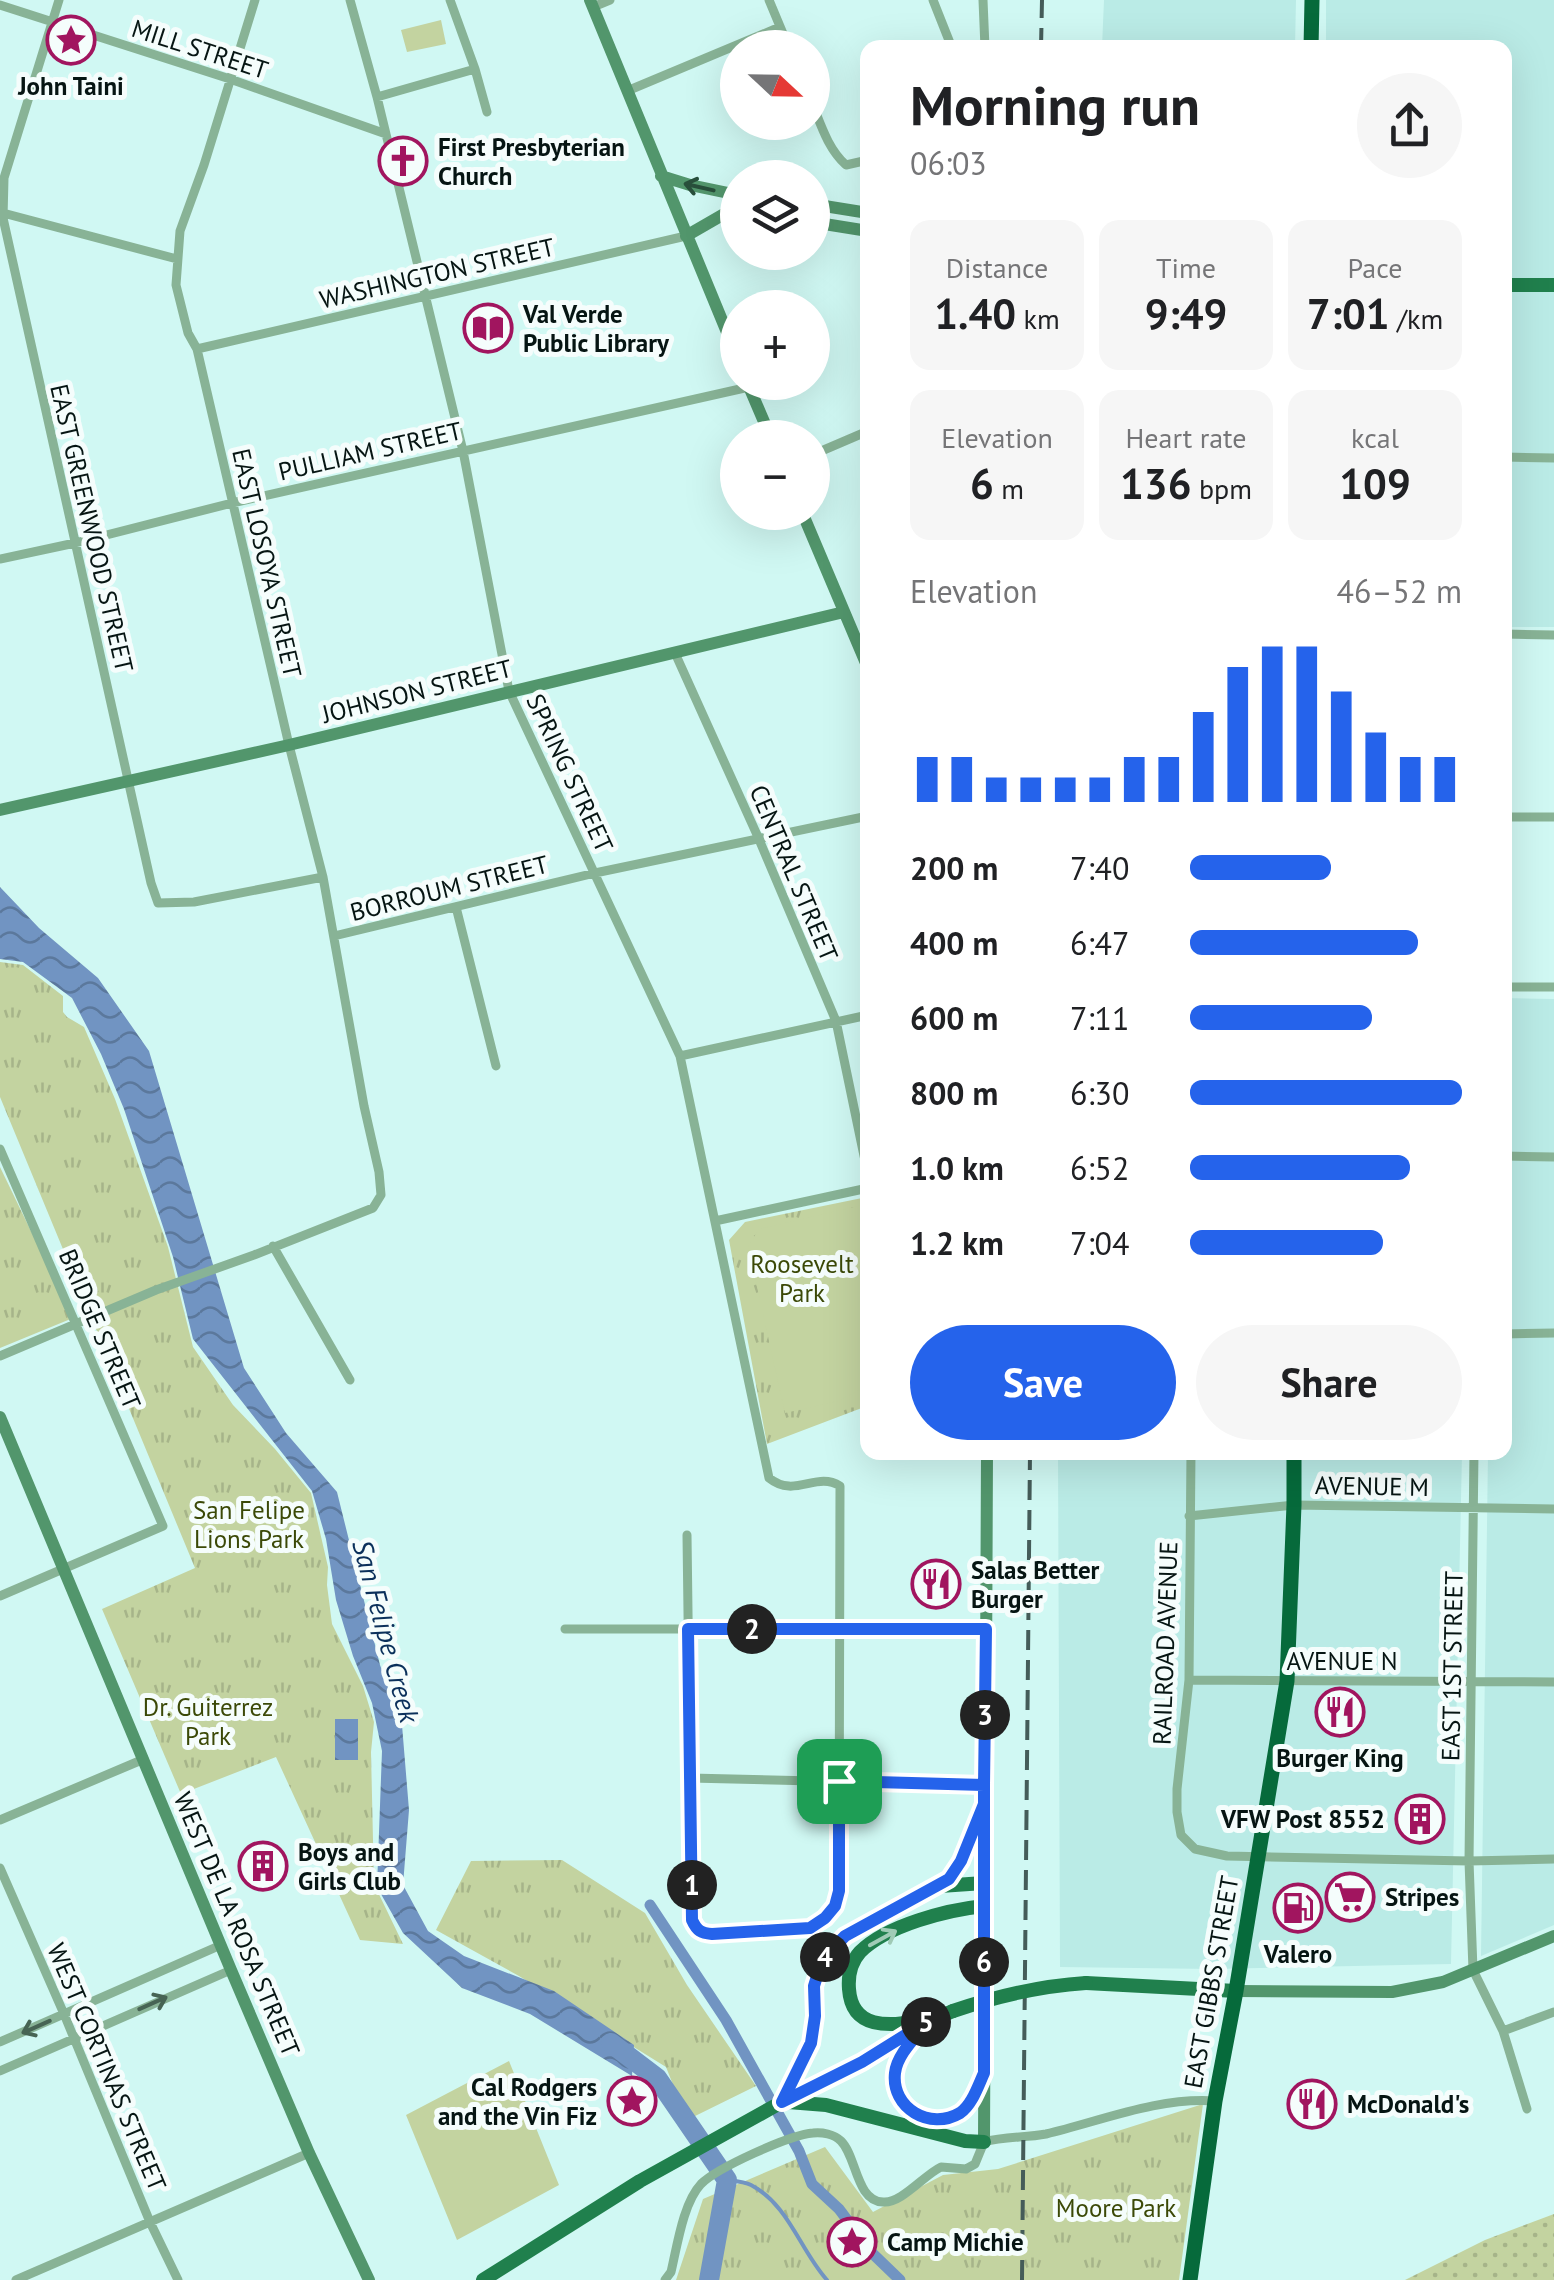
<!DOCTYPE html>
<html lang="en">
<head>
<meta charset="utf-8">
<style>
	body { margin:0; font-family:"PT Sans",sans-serif; background:#f6f6f6; color:#202124; height:100vh; display:flex; flex-direction:column; font-size:38px; white-space:nowrap }
	* { box-sizing:border-box; margin:0 }
	p { font-size:32px; color:#757577 }
	.icon { flex:none; width:55px; height:55px; fill:none; stroke:currentColor; stroke-width:2; stroke-linecap:round; stroke-linejoin:round }
	.map { position:relative; flex:1; overflow:hidden }
	.sheet { position:absolute; left:860px; top:40px; width:652px; height:1420px; display:flex; flex-direction:column; background:#fff; border-radius:20px; box-shadow:0 10px 40px #0002 }
	.sheet>* { flex:none }
	.needle { width:65px; rotate:112deg }
	.buttons { position:absolute; left:720px; top:30px; display:grid; gap:20px }
	.buttons a { display:grid; place-items:center; width:110px; height:110px; border-radius:50%; background:#fff; box-shadow:0 10px 40px #0002; font-size:50px }
	.pin { position:absolute; display:grid; place-items:center; width:85px; height:85px; color:#fff; margin:-42px; border-radius:20px; box-shadow:0 5px 15px #0006 }
	.km { position:absolute; width:50px; height:50px; margin:-25px; border-radius:50%; background:#222; color:#fff; font-size:28px; line-height:50px; text-align:center }
	.round { display:grid; place-items:center; flex:none; width:105px; height:105px; border-radius:52px; background:#f6f6f6 }
	.headline { display:flex; align-items:center; justify-content:space-between; height:170px; padding:0 50px }
	h1 { font-size:55px; font-weight:700; line-height:75px }
	.figures { display:grid; grid-template-columns:repeat(3,1fr); gap:15px; height:170px; padding:10px 50px }
	.figures div { display:grid; align-content:center; border-radius:20px; background:#f6f6f6; text-align:center }
	.figures b { font-size:42px; font-weight:700 }
	.figures small { font-size:28px; font-weight:400 }
	.figures p { font-size:28px }
	.chart { height:280px; padding:20px 50px }
	.chart p { display:flex; justify-content:space-between }
	.chart svg { width:100%; height:180px; margin-top:10px; stroke:#2563eb; stroke-width:6 }
	.button { display:flex; gap:20px; margin-top:auto; padding:20px 50px }
	.button a { flex:1; height:115px; border-radius:60px; background:#2563eb; color:#fff; font-size:40px; font-weight:700; line-height:115px; text-align:center }
	.button a+a { background:#f6f6f6; color:#202124 }
	ul { padding:0 50px; list-style:none; font-size:32px }
	li { display:grid; grid-template-columns:160px 120px 1fr; align-items:center; height:75px }
	li i { height:25px; border-radius:12px; background:#2563eb }
	.map>svg:first-child { display:block }
	.built { fill:#baebe6 }
	.grass { fill:url(#grass-dots) }
	.park { fill:url(#park-tufts) }
	.garden { fill:#c3d3a0 }
	.water { fill:url(#water-waves) }
	.lines { fill:none; stroke-linecap:round; stroke-linejoin:round }
	.stream { stroke:#7194c2; stroke-width:4 }
	.canal { stroke:#7194c2; stroke-width:11 }
	.river { stroke:#7194c2; stroke-width:20 }
	.street { stroke:#88b396; stroke-width:9 }
	.secondary { stroke:#52966c; stroke-width:12 }
	.primary { stroke:#20804d; stroke-width:14 }
	.highway { stroke:#066a3b; stroke-width:15 }
	.rail { stroke:#455c59; stroke-width:4; stroke-dasharray:20 10; stroke-linecap:butt }
	.primary-bridge { stroke:#20804d; stroke-width:14 }
	.oneway { stroke:#284f3b }
	.oneway2 { stroke:#a0cbb6 }
	.oneway3 { stroke:#476454 }
	.route-casing { stroke:#fff; stroke-width:20 }
	.route { stroke:#2563eb; stroke-width:12 }
	.labels { text-anchor:middle; stroke-width:10; stroke-linejoin:round; paint-order:stroke }
	.street-label { font-size:25px; fill:#061513; stroke:#f5fdfc }
	.poi-label { font-size:25px; font-weight:bold; fill:#061513; stroke:#f5fdfc; text-anchor:start }
	.park-label { font-size:25px; fill:#3b4907; stroke:#f5fdfc }
	.water-label { font-size:28px; font-style:italic; fill:#0b305b; stroke:#f5fdfc }
</style>
</head>
<body>
<div class="map">
<svg width="1554" height="2280" viewBox="0 0 1554 2280">
	<defs>
		<pattern id="grass-dots" width="8" height="8" patternUnits="userSpaceOnUse" patternTransform="scale(2.5)"><rect width="8" height="8" fill="#c3d3a0"/><path d="M2 2h.1M6 6h.1" fill="none" stroke="#a6b489" stroke-width="1.8" stroke-linecap="round"/></pattern>
		<pattern id="park-tufts" width="24" height="20" patternUnits="userSpaceOnUse" patternTransform="scale(2.5)"><rect width="24" height="20" fill="#c3d3a0"/><path d="M3 7l-1-3M5 7V3M7 7l1-3M15 17l-1-3M17 17v-4M19 17l1-3" fill="none" stroke="#a6b489"/></pattern>
		<pattern id="water-waves" width="16" height="10" patternUnits="userSpaceOnUse" patternTransform="scale(2.5)"><rect width="16" height="10" fill="#7194c2"/><path d="M0 5q4-4 8 0t8 0" fill="none" stroke="#5b789c"/></pattern>
	</defs>
	<rect width="100%" height="100%" fill="#d0f8f3"/>
	<path class="built" d="M1104 0H1296L1295 47H1102Z
		M1326 0H1554V627H1505V48H1326Z
		M1505 998 1554 999V1925L1481 1956 1488 1453 1505 1452Z
		M1058 1453H1462L1451 1964 1212 1969 1060 1967Z"/>
	<path class="grass" d="M1554 2214V2280H1405L1485 2240Z"/>
	<path class="park" d="M0 962 23 965 63 996V1012L67 1017 84 1027 115 1099 168 1247 193 1347 233 1405 275 1449 311 1493 328 1567 327 1585 332 1624 363 1686 374 1722 371 1752 374 1884 403 1944 360 1940 276 1757 181 1794 102 1609 195 1568 0 1097Z
		M0 1167 73 1318 0 1348Z
		M867 1197V1406L767 1444 729 1240 745 1222Z
		M562 1860 645 1913 687 1985 756 2086 687 2120 666 2067 519 1976 436 1930 471 1861Z
		M1203 2104 1179 2280H676L703 2199 825 2147 873 2212 943 2175 998 2169Z"/>
	<path class="garden" d="M441 20 446 44 407 52 401 30Z
		M867 1204V1386L838 1401 785 1413 748 1246 759 1229Z
		M509 2061 559 2185 457 2240 406 2115Z"/>
	<path class="water" d="M0 887 39 928 98 978 149 1051 244 1368 286 1433 337 1492 380 1665 402 1725 409 1810 403 1885 428 1931 464 1956 554 1991 634 2045 632 2076 530 2014 462 1988 403 1933 377 1887 382 1751 372 1703 353 1656 336 1600 326 1539 312 1491 193 1339 173 1257 124 1109 101 1054 72 998 23 962 0 959Z
		M335 1719H358V1760H335Z"/>
	<g class="lines">
		<path class="stream" d="M727 2180C735 2181 745 2182 751 2185 789 2205 800 2250 827 2280"/>
		<path class="canal" d="M650 1905 726 2020 799 2151 812 2184 839 2209 872 2253 900 2280"/>
		<path class="river" d="M611 2043 657 2078 727 2180 709 2280"/>
		<path class="street" d="M59 0 4 178 3 218 151 883 158 903 194 902 323 877
			M350 0 377 97 463 451 509 691 680 1056 769 1478C795 1499 816 1471 840 1486L839 1891 835 1906 825 1918 810 1928 712 1934C701 1933 697 1931 692 1920L687 1535
			M450 0 475 69 487 112
			M769 0 789 48
			M933 0 952 48
			M983 0 985 48
			M0 5 230 79 386 134
			M593 7 610 0
			M627 91 780 27
			M377 97 475 69
			M812 103C821 125 828 149 846 165L868 160
			M3 213 177 259
			M197 349 686 236
			M812 455 868 431
			M1505 457 1554 458
			M0 559 75 543 232 503 749 387
			M1505 634 1554 635
			M675 653 758 837 836 1021 868 1175
			M1505 817H1554
			M456 907 496 1066
			M334 936 595 873 868 816
			M1505 987H1554
			M680 1056 868 1015
			M0 1149 163 1526 0 1596
			M1505 1156 1554 1157
			M715 1221 868 1188
			M273 1246 350 1380
			M1505 1334 1554 1333
			M0 1356 156 1290 254 1255 373 1208 381 1195 379 1172 364 1106 323 877 289 745 197 349 188 333 176 285 180 231 204 165 255 0
			M1191 1452 1189 1680 1177 1789V1812L1181 1835 1195 1849 1227 1856 1469 1861 1554 1859
			M1474 1452 1469 1861 1473 1970 1503 2031 1527 2109
			M1189 1516 1294 1505 1554 1509
			M565 1629H986
			M1189 1680 1554 1682
			M690 1778 984 1785
			M0 1820 144 1759
			M0 1868 64 2014 150 2222 178 2280
			M1503 2031 1554 2012
			M0 2042 221 1945
			M0 2071 231 1970
			M16 2280 309 2153
			M665 2280 671 2272C677 2247 683 2203 701 2184 717 2168 789 2135 813 2133 822 2132 834 2134 841 2141 857 2157 856 2201 883 2202 901 2204 924 2175 941 2167L966 2169 975 2164 984 2142C1004 2136 1025 2138 1046 2134 1101 2121 1158 2097 1215 2101"/>
		<path class="secondary" d="M590 0 738 359
			M661 176 690 185 738 195
			M812 204 868 213
			M812 222 868 231
			M686 236 738 206
			M747 382 771 438
			M802 512 868 668
			M0 810 289 745 844 612
			M0 1417 231 1970 309 2153 369 2280
			M1236 1991 1392 1992 1443 1982 1554 1936
			M984 2142 987 1452"/>
		<path class="primary" d="M1505 285H1554
			M940 1886C965 1867 973 1832 984 1804
			M1086 1983 1236 1991
			M923 2021C892 2025 852 2032 849 1989 848 1976 851 1962 860 1952 887 1925 947 1910 984 1906
			M921 2030C912 2042 897 2056 895 2072 888 2116 929 2125 962 2112L974 2096 984 2073
			M783 2101C793 2081 809 2059 812 2036 817 2010 808 1983 823 1959 840 1930 897 1907 928 1891L940 1886 984 1883
			M788 2102 826 2105 965 2141 984 2142
			M483 2280 640 2181 782 2102 862 2063 929 2021 953 2011"/>
		<path class="highway" d="M1311 48 1312 0
			M1190 2280 1215 2101 1236 1991 1287 1681 1294 1505V1452"/>
		<path class="rail" d="M1041 48 1042 0
			M1022 2280 1030 1452"/>
		<path class="primary-bridge" d="M953 2011C997 1996 1039 1986 1086 1983"/>
	</g>
	<defs><path id="oneway-shaft" d="M-6 0H5M1.5-3L5.5 0L1.5 3" fill="none" stroke-width="1.6" stroke-linecap="round" stroke-linejoin="round" transform="scale(2.5)"/></defs>
	<use class="oneway" href="#oneway-shaft" transform="translate(699 187) rotate(-167)"/>
	<use class="oneway2" href="#oneway-shaft" transform="translate(883 1938) rotate(-29)"/>
	<g class="oneway3">
		<use href="#oneway-shaft" transform="translate(153 2003) rotate(-24)"/>
		<use href="#oneway-shaft" transform="translate(36 2027) rotate(156)"/>
	</g>
	<g class="lines">
		<g class="route-casing">
			<path id="route" d="M839 1781V1891L835 1906 825 1918 810 1928 712 1934C701 1933 697 1931 692 1920L688 1629H986L984 1785V1804L961 1861 949 1879 845 1936 822 1960 814 1986 815 2016 811 2043 782 2102 862 2062 928 2021C917 2036 897 2054 895 2073 891 2108 930 2131 960 2113 972 2105 978 2086 984 2073V1785L839 1781"/>
		</g>
		<use href="#route" class="route"/>
	</g>
	<defs>
		<g id="sight-ring" transform="scale(2.5)"><circle r="9.5" fill="#f5fdfc" stroke="#a1155f" stroke-width="1.5"/><path d="M0-6L1.8-2.2L6-1.7L2.9 1.2L3.7 5.4L0 3.3L-3.7 5.4L-2.9 1.2L-6-1.7L-1.8-2.2Z" fill="#a1155f"/></g>
		<g id="church-ring" transform="scale(2.5)"><circle r="9.5" fill="#f5fdfc" stroke="#a1155f" stroke-width="1.5"/><path d="M-1.2-6h2.4v3.5h3.3v2.4h-3.3V6h-2.4V-.1h-3.3v-2.4h3.3Z" fill="#a1155f"/></g>
		<g id="library-ring" transform="scale(2.5)"><circle r="9.5" fill="#f5fdfc" stroke="#a1155f" stroke-width="1.5"/><path d="M-6-4Q-3-5.5-.7-3.5V5Q-3 3-6 4ZM6-4Q3-5.5 .7-3.5V5Q3 3 6 4Z" fill="#a1155f"/></g>
		<g id="restaurant-ring" transform="scale(2.5)"><circle r="9.5" fill="#f5fdfc" stroke="#a1155f" stroke-width="1.5"/><path d="M-5-6h1v4h1v-4h1v4h1v-4h1v5L-1.5 .5V6h-2V.5L-5-1ZM5-6V6H3V1.5H1.5Q1.5-4 5-6Z" fill="#a1155f"/></g>
		<g id="building-ring" transform="scale(2.5)"><circle r="9.5" fill="#f5fdfc" stroke="#a1155f" stroke-width="1.5"/><path d="M-4-6H4V6H1V3H-1V6H-4ZM-2.5-4.3h1.7v1.8h-1.7ZM.8-4.3h1.7v1.8H.8ZM-2.5-1h1.7V.8h-1.7ZM.8-1h1.7V.8H.8Z" fill="#a1155f"/></g>
		<g id="supermarket-ring" transform="scale(2.5)"><circle r="9.5" fill="#f5fdfc" stroke="#a1155f" stroke-width="1.5"/><path d="M-6-5.5h2.5l.6 2H6L4.5 2H-2.5L-4.4-4H-6ZM-1.5 3.2a1.3 1.3 0 1 0 .1 0ZM3 3.2a1.3 1.3 0 1 0 .1 0Z" fill="#a1155f"/></g>
		<g id="fuel-ring" transform="scale(2.5)"><circle r="9.5" fill="#f5fdfc" stroke="#a1155f" stroke-width="1.5"/><path d="M-5.5-6h7V0h2V4h1.3V-2.5L3-4.5l.8-.8L6-3V5H2.5V1h-1V6h-7ZM-4.2-4.7v3.2H.2V-4.7Z" fill="#a1155f"/></g>
	</defs>
	<g fill-rule="evenodd">
		<use href="#sight-ring" x="71" y="40"/>
		<use href="#church-ring" x="403" y="161"/>
		<use href="#library-ring" x="488" y="328"/>
		<use href="#restaurant-ring" x="936" y="1584"/>
		<use href="#restaurant-ring" x="1340" y="1712"/>
		<use href="#building-ring" x="1420" y="1819"/>
		<use href="#building-ring" x="263" y="1866"/>
		<use href="#supermarket-ring" x="1350" y="1897"/>
		<use href="#fuel-ring" x="1298" y="1908"/>
		<use href="#sight-ring" x="632" y="2101"/>
		<use href="#restaurant-ring" x="1312" y="2104"/>
		<use href="#sight-ring" x="852" y="2242"/>
	</g>
	<g class="labels">
		<g class="street-label">
			<text transform="translate(200 49) rotate(18)" y="9">MILL STREET</text>
			<text transform="translate(437 273) rotate(-13)" y="9">WASHINGTON STREET</text>
			<text transform="translate(370 451) rotate(-13)" y="9">PULLIAM STREET</text>
			<text transform="translate(92 528) rotate(77)" y="9">EAST GREENWOOD STREET</text>
			<text transform="translate(267 563) rotate(77)" y="9">EAST LOSOYA STREET</text>
			<text transform="translate(417 691) rotate(-14)" y="9">JOHNSON STREET</text>
			<text transform="translate(570 773) rotate(65)" y="9">SPRING STREET</text>
			<text transform="translate(794 873) rotate(67)" y="9">CENTRAL STREET</text>
			<text transform="translate(449 888) rotate(-14)" y="9">BORROUM STREET</text>
			<text transform="translate(100 1329) rotate(67)" y="9">BRIDGE STREET</text>
			<text transform="translate(1372 1486) rotate(1)" y="9">AVENUE M</text>
			<text transform="translate(1165 1643) rotate(-88)" y="9">RAILROAD AVENUE</text>
			<text x="1342" y="1670">AVENUE N</text>
			<text transform="translate(1452 1666) rotate(-89)" y="9">EAST 1ST STREET</text>
			<text transform="translate(237 1924) rotate(67)" y="9">WEST DE LA ROSA STREET</text>
			<text transform="translate(1211 1982) rotate(-80)" y="9">EAST GIBBS STREET</text>
			<text transform="translate(107 2067) rotate(67)" y="9">WEST CORTINAS STREET</text>
		</g>
		<g class="poi-label">
			<text x="71" y="95" text-anchor="middle">John Taini</text>
			<text x="438" y="156">First Presbyterian<tspan x="438" dy="29">Church</tspan></text>
			<text x="523" y="323">Val Verde<tspan x="523" dy="29">Public Library</tspan></text>
			<text x="971" y="1579">Salas Better<tspan x="971" dy="29">Burger</tspan></text>
			<text x="1340" y="1767" text-anchor="middle">Burger King</text>
			<text x="1385" y="1828" text-anchor="end">VFW Post 8552</text>
			<text x="298" y="1861">Boys and<tspan x="298" dy="29">Girls Club</tspan></text>
			<text x="1385" y="1906">Stripes</text>
			<text x="1298" y="1963" text-anchor="middle">Valero</text>
			<text x="597" y="2096" text-anchor="end">Cal Rodgers<tspan x="597" dy="29">and the Vin Fiz</tspan></text>
			<text x="1347" y="2113">McDonald's</text>
			<text x="887" y="2251">Camp Michie</text>
		</g>
		<g class="park-label">
			<text x="802" y="1273">Roosevelt<tspan x="802" dy="29">Park</tspan></text>
			<text x="249" y="1519">San Felipe<tspan x="249" dy="29">Lions Park</tspan></text>
			<text x="208" y="1716">Dr. Guiterrez<tspan x="208" dy="29">Park</tspan></text>
			<text x="1116" y="2217">Moore Park</text>
		</g>
		<g class="water-label">
			<text transform="translate(386 1631) rotate(75)" y="10">San Felipe Creek</text>
		</g>
	</g>
</svg>
<div class="buttons">
<a><svg class="needle" viewBox="-14 -14 28 28"><path d="M0-13l5 13h-10z" fill="#e53935"/><path d="M0 13l5-13h-10z" fill="#757577"/></svg></a>
<a><svg class="icon" aria-label="layers" viewBox="0 0 24 24"><path d="M12 4l9 5-9 5-9-5zM3 14l9 5 9-5"/></svg></a>
<a>+</a>
<a>−</a>
</div>
<div class="pin" style="left:839px;top:1781px;background:#1e9e55"><svg class="icon" aria-label="arrive" viewBox="0 0 24 24"><path d="M6 21V4h12l-3 4 3 4H6"/></svg></div>
<b class="km" style="left:692px;top:1885px">1</b>
<b class="km" style="left:752px;top:1629px">2</b>
<b class="km" style="left:985px;top:1715px">3</b>
<b class="km" style="left:825px;top:1957px">4</b>
<b class="km" style="left:926px;top:2022px">5</b>
<b class="km" style="left:984px;top:1962px">6</b>
<section class="sheet">
<div class="headline"><div><h1>Morning run</h1><p>06:03</p></div><a class="round"><svg class="icon" aria-label="share" viewBox="0 0 24 24"><path d="M12 15V3M7 8l5-5 5 5M5 13v7h14v-7"/></svg></a></div>
<div class="figures">
<div><p>Distance</p><b>1.40<small> km</small></b></div>
<div><p>Time</p><b>9:49</b></div>
<div><p>Pace</p><b>7:01<small> /km</small></b></div>
</div>
<div class="figures">
<div><p>Elevation</p><b>6<small> m</small></b></div>
<div><p>Heart rate</p><b>136<small> bpm</small></b></div>
<div><p>kcal</p><b>109</b></div>
</div>
<div class="chart"><p><span>Elevation</span>46–52 m</p>
<svg viewBox="0 0 160 44" preserveAspectRatio="none"><path d="M5 44V33M15 44V33M25 44V38M35 44V38M45 44V38M55 44V38M65 44V33M75 44V33M85 44V22M95 44V11M105 44V6M115 44V6M125 44V17M135 44V27M145 44V33M155 44V33"/></svg>
</div>
<ul>
<li><b>200 m</b>7:40<i style="width:52%"></i></li>
<li><b>400 m</b>6:47<i style="width:84%"></i></li>
<li><b>600 m</b>7:11<i style="width:67%"></i></li>
<li><b>800 m</b>6:30<i style="width:100%"></i></li>
<li><b>1.0 km</b>6:52<i style="width:81%"></i></li>
<li><b>1.2 km</b>7:04<i style="width:71%"></i></li>
</ul>
<div class="button"><a>Save</a><a>Share</a></div>
</section>
</div>
</body>
</html>
